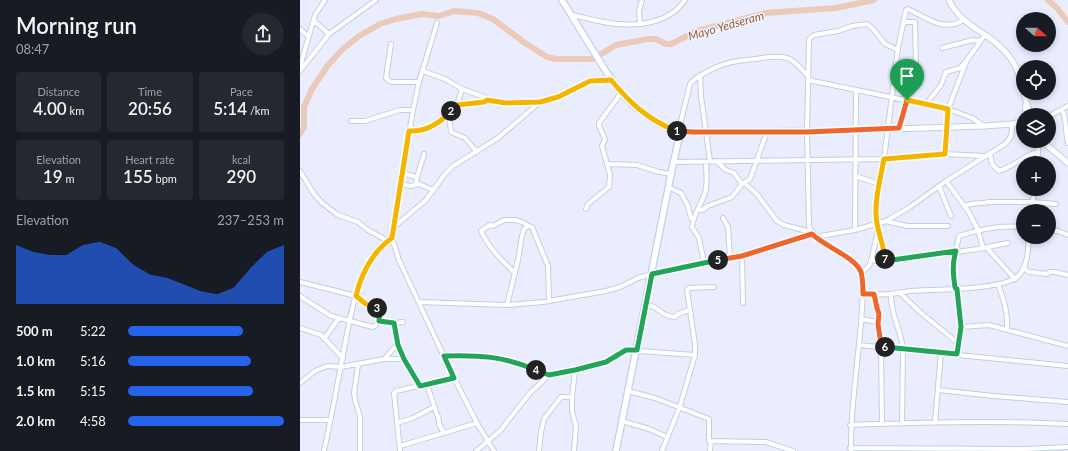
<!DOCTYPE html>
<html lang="en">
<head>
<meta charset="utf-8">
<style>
	body { margin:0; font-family:Lato,sans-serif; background:#242831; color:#f1f3f6; height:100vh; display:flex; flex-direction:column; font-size:15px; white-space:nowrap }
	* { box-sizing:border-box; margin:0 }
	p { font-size:13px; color:#9ea1a6 }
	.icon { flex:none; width:22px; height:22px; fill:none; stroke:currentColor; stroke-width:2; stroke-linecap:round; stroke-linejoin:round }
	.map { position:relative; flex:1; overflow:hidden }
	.sheet { display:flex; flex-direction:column; background:#171b24; width:300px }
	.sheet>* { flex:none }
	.needle { width:26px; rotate:110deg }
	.buttons { position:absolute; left:716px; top:12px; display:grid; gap:8px }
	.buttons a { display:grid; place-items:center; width:40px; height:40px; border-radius:50%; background:#171b24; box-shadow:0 2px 6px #0003; font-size:20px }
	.pin { position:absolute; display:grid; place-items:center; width:34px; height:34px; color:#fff; margin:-41px -17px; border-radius:50% 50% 50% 0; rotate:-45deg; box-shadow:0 0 4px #0007 }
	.pin .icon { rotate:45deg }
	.km { position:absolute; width:20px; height:20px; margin:-10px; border-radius:50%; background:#222; color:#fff; font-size:11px; line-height:20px; text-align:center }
	.round { display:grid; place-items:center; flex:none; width:42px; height:42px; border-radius:21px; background:#242831 }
	.summary { display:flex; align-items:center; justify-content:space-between; height:68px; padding:0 16px }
	h1 { font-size:22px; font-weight:600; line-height:30px }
	.figures { display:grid; grid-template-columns:repeat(3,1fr); gap:6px; height:68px; padding:4px 16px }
	.figures div { display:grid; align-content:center; border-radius:4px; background:#242831; text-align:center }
	.figures b { font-size:17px; font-weight:600 }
	.figures small { font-size:11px; font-weight:400 }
	.figures p { font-size:11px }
	.chart { height:112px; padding:8px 16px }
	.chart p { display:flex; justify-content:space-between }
	.chart svg { width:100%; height:72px; margin-top:4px; fill:#2563eb; opacity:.7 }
	ul { padding:0 16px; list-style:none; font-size:13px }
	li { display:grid; grid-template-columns:64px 48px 1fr; align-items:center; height:30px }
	li i { height:10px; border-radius:5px; background:#2563eb }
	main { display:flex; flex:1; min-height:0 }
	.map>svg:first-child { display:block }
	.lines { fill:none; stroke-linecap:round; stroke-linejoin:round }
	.river { stroke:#ebcaba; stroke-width:6 }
	.minor-casing { stroke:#c2cee5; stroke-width:6 }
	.tertiary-casing { stroke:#c2cee5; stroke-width:7 }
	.secondary-casing { stroke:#c2d0ec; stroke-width:8 }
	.minor { stroke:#fff; stroke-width:4 }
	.tertiary { stroke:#fff; stroke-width:5 }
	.secondary { stroke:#fff; stroke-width:5.5 }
	.split-1-casing { stroke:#fff; stroke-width:8 }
	.split-2-casing { stroke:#fff; stroke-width:8 }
	.split-3-casing { stroke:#fff; stroke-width:8 }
	.split-4-casing { stroke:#fff; stroke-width:8 }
	.split-5-casing { stroke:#fff; stroke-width:8 }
	.split-6-casing { stroke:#fff; stroke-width:8 }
	.split-7-casing { stroke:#fff; stroke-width:8 }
	.split-8-casing { stroke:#fff; stroke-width:8 }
	.split-1 { stroke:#f0652b; stroke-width:5 }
	.split-2 { stroke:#f5b400; stroke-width:5 }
	.split-3 { stroke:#f5b400; stroke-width:5 }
	.split-4 { stroke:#22a559; stroke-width:5 }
	.split-5 { stroke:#22a559; stroke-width:5 }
	.split-6 { stroke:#f0652b; stroke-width:5 }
	.split-7 { stroke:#22a559; stroke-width:5 }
	.split-8 { stroke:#f5b400; stroke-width:5 }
	.labels { text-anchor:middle; stroke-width:3; stroke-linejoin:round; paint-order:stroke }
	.water-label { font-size:12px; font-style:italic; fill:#996142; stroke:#f1f4ff }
</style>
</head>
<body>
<main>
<section class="sheet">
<div class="summary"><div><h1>Morning run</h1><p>08:47</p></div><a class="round"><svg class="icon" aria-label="share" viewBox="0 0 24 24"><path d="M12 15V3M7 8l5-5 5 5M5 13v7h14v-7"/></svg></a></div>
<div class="figures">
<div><p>Distance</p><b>4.00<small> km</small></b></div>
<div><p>Time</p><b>20:56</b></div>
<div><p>Pace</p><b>5:14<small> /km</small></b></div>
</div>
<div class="figures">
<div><p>Elevation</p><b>19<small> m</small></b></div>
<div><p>Heart rate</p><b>155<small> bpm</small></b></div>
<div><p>kcal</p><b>290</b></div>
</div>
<div class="chart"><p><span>Elevation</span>237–253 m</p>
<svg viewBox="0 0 160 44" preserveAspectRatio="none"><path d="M0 44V8L10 12L20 14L30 14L40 8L50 6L60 10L70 20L80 26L90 28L100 32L110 36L120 38L130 34L140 22L150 12L160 8V44z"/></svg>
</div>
<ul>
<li><b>500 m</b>5:22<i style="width:74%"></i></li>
<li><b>1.0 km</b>5:16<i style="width:79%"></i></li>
<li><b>1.5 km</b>5:15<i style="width:80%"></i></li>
<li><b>2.0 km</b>4:58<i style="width:100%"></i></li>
</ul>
</section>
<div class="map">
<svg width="768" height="451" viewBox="0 0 768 451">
	<rect width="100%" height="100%" fill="#e9edfe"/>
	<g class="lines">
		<path class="river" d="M748 0 757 8 768 22
			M0 134 4 127V107L12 89 28 65 43 49 59 36 80 24 96 19 121 14 139 16 154 11 178 13 193 19 225 43 247 57 256 59H293L316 45 348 39H356L366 44H371L397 31 465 13 536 8 574 0"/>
		<g class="minor-casing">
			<path id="minor" d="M272 15C287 18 302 23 318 24 342 26 371 22 385 0
				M14 21 29 34
				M137 23 119 82 113 110 92 238 99 260 154 378 177 423 194 451
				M340 23 339 12 342 0
				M0 29 8 36
				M91 44 86 78 91 82H119
				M642 48 673 40 680 41
				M0 67 15 15 25 0
				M0 71 29 34 76 0
				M123 71 145 79 162 89 184 97 187 100 206 103 240 102 258 97 290 81 311 80
				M400 75 401 96 410 161
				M508 80 648 109 672 118 684 126
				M626 104 641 85 646 72 660 68 666 61
				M157 105 184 102 187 100
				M762 109C767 120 765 131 768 143
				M149 113 151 132 165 138 177 152
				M749 116 768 106
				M51 121H65L100 110H113
				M599 128 616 66 615 22H604
				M109 131H121L129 128 149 113 157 105 162 89
				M376 131 380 125 390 84C394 78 400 76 405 73 424 62 435 61 456 59 466 57 477 55 487 58 495 60 502 70 508 76
				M690 153 692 164 699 171C713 167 724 155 738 152
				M645 154 648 109 667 60 685 35
				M416 161 426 170 434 173 442 184
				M374 162 584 159 645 154 684 156
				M737 163 739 141
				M307 164 337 165 359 172 371 174
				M0 171 14 194 22 203 38 215 58 222 68 230 88 241
				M102 173 116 177
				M555 176 579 184
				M646 181 668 211 678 230 683 248
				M444 183 456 193 477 221 484 225 511 232
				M100 184 111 186 119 184 133 190
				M116 184C116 176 122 163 124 154
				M639 186 651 216
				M368 187 381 193 388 206 391 218H392
				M665 206C675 201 681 205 688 202H733L756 204
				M286 209 288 204 309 187 310 175 302 146 305 139 299 126V123L321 93
				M399 209 402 210 408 206 432 197 442 184 450 179 467 132
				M732 211 734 189
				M423 218 428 227 430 257
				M586 221 607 226H648
				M94 227 126 200 145 174 153 166 198 138 240 102
				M555 230 556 91
				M749 230 758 231 768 235
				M578 231 584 248 585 261
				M515 237 555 230 586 221 610 207 646 181 705 144C712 138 712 133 712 124
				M686 247 715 279
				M442 256 443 303
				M571 261 599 260 678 249 708 243
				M404 263 399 238 392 227C393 215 401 205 405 193 408 183 406 172 406 162
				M724 267 727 271 730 272 747 274 750 272H755L768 275
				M215 273C203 262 187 246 181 231L190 225 193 226 204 220H216L224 223 228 226 232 227 248 266 249 300
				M561 273 569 266 571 261 578 231 576 207 584 159 598 48 606 10 608 9 610 10C628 19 645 32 663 20
				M0 282 56 296 66 304 78 309C81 316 80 324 73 327L31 316 0 296
				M698 284C704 300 708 313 707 330
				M656 289 653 275V263L659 236C680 229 701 225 723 227
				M600 293 620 312 659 344
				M563 294C572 294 581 295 590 294 597 294 604 291 612 291 634 289 705 291 719 275 728 265 728 250 729 237
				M574 294 577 308 579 313 578 324 581 347 582 424
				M591 294C590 313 601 330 603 349L602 423
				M119 302 207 305 243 302 306 291 320 287 338 278 352 274 442 256 512 234
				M346 304C349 306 353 306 356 308 362 313 367 317 375 317L378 314 389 310
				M207 305 218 260 222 236 224 229 228 226
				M561 319 578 322
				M79 321 94 323 103 322
				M94 323 97 345 104 359 120 386
				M661 327 689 325 768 346
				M0 328 21 335 43 358
				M24 339 39 318
				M559 345 768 366
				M657 354 661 327 657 289
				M144 356C158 355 173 354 187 356 209 359 229 367 249 375
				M84 359 97 345
				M58 365 54 393 55 400 60 417V451
				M0 383 15 371 27 366 41 367 84 359H104
				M127 385 139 420V424L144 433
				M638 390 694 396 768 402
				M328 391 355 398 409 419V441L466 442 493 451
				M0 420H30
				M322 421 349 429 367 437
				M635 422 641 352
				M97 423 113 418 134 407
				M550 425C623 422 696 420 768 424
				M100 446 177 423
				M550 448 724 449 768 447
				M24 451C31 419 37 387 43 354 51 316 56 262 92 238
				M100 451 94 393 96 391 154 378
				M176 451 200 431 229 394 249 375 295 366 306 362 326 350 395 355
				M239 451 241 432 244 419 261 397H272
				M274 451 276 426 272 411V397L275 370
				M362 451 380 406 395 355V344L387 290 389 288 414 287
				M410 451 411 441
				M551 451C550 395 563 339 563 282 562 279 562 275 561 273 555 256 519 246 509 227L507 132 509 39 514 35 538 31 552 26 567 24 573 29 585 44 598 50"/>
		</g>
		<g class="tertiary-casing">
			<path id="tertiary" d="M649 0C659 22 679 29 696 43 710 54 719 70 723 87
				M724 93 730 115
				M725 115 726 104
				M382 132 534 131 684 126 712 124 723 122
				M742 141 768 163"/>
		</g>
		<g class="secondary-casing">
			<path id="secondary" d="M262 0 305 70 321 93 336 107 351 118 368 128 382 132 378 142 371 174 316 451"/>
		</g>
		<use href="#minor" class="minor"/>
		<use href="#tertiary" class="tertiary"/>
		<use href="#secondary" class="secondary"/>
	</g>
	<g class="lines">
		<g class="split-1-casing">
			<path id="split-1" d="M377 131 393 132H507L599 128 607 100"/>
		</g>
		<g class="split-2-casing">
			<path id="split-2" d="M151 111 157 105 184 102 187 100 206 103 240 102 258 97 290 81 311 80C329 102 349 121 377 131"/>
		</g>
		<g class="split-3-casing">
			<path id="split-3" d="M77 308 66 304 56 296C61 274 73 251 92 238L109 131C126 132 140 123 151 111"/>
		</g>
		<g class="split-4-casing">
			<path id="split-4" d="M77 308 80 311 79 321 94 323 98 345 104 359 120 386 154 378 144 356C180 355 202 356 236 370"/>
		</g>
		<g class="split-5-casing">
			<path id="split-5" d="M236 370 249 375 275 370 306 362 326 350H337L352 274 418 260"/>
		</g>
		<g class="split-6-casing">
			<path id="split-6" d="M418 260 442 256 512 234C524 246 555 257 561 272 563 279 563 287 563 294H574L577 308 579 314 578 324 581 344V347H585"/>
		</g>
		<g class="split-7-casing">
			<path id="split-7" d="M585 259V261L656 251C652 263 653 274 655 287L656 289H657L661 327 657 354 585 347"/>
		</g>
		<g class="split-8-casing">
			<path id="split-8" d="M585 259C584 244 576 230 576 214 575 196 581 176 584 159L645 154 648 109 607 100"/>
		</g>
		<use href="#split-1" class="split-1"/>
		<use href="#split-2" class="split-2"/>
		<use href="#split-3" class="split-3"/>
		<use href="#split-4" class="split-4"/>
		<use href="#split-5" class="split-5"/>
		<use href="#split-6" class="split-6"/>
		<use href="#split-7" class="split-7"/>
		<use href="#split-8" class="split-8"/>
	</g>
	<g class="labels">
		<g class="water-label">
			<text transform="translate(426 26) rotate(-16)" y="4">Mayo Yedseram</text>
		</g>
	</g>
</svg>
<div class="buttons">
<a><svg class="needle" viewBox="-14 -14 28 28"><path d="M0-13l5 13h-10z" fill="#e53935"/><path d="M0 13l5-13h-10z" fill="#9ea1a6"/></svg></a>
<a><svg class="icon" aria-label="locate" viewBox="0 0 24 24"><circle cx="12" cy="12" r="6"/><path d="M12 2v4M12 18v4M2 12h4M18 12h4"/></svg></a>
<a><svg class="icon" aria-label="layers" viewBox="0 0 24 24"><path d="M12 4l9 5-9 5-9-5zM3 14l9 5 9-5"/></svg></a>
<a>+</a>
<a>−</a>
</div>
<div class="pin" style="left:607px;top:100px;background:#1e9e55"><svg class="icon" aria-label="arrive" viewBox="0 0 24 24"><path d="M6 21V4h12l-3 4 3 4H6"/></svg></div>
<b class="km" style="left:377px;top:131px">1</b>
<b class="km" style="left:151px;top:111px">2</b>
<b class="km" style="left:77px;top:308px">3</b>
<b class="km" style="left:236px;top:370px">4</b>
<b class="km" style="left:418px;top:260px">5</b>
<b class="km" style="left:585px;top:347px">6</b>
<b class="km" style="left:585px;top:259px">7</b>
</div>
</main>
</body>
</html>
